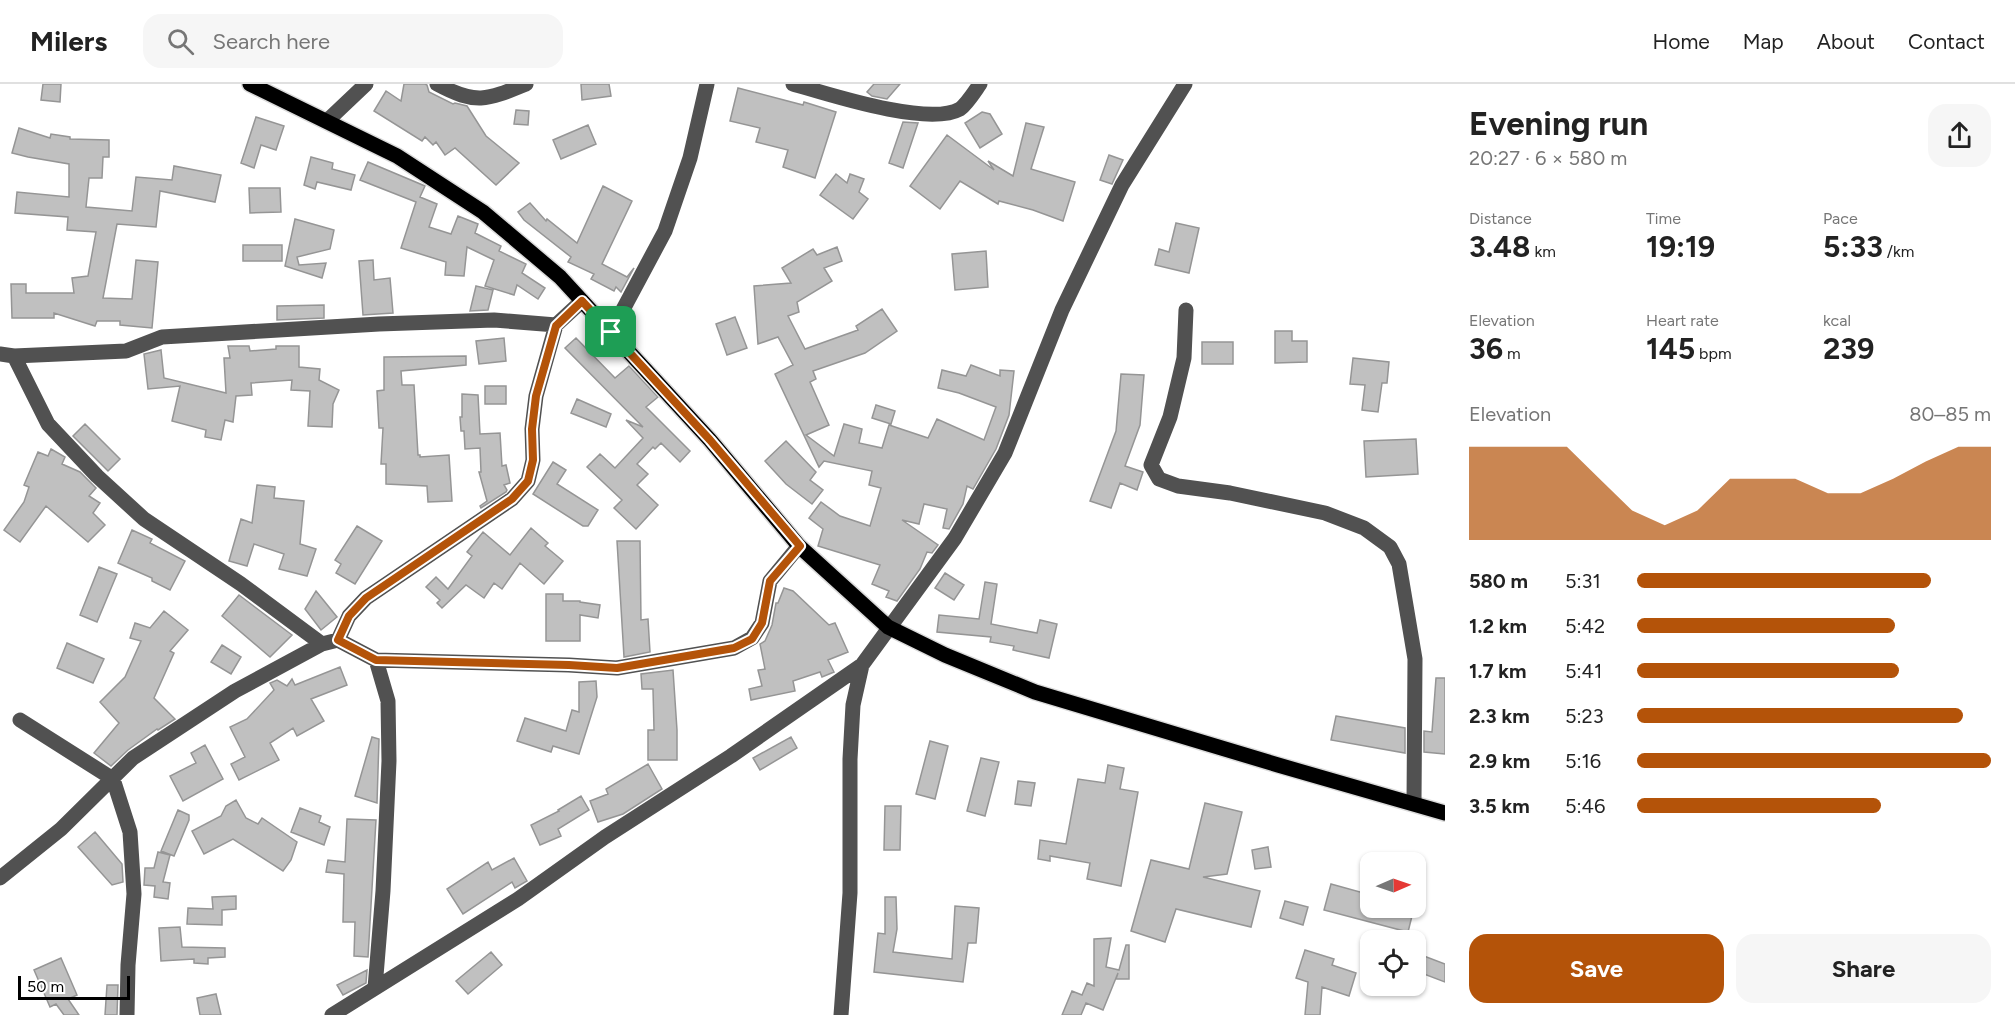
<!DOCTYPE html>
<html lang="en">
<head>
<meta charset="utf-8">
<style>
	body { margin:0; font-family:Figtree,sans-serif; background:#f6f6f6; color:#222; height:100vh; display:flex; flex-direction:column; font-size:22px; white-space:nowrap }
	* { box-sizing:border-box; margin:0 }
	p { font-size:20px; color:#767676 }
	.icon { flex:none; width:33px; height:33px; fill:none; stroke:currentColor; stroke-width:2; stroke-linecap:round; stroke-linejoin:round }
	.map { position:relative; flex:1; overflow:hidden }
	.side { display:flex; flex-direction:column; background:#fff; width:570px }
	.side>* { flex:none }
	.needle { width:39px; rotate:88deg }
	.buttons { position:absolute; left:1360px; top:768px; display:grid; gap:12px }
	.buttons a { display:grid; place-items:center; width:66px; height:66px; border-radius:12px; background:#fff; box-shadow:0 2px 4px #0004; font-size:30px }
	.scale { position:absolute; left:18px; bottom:15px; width:112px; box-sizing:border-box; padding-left:6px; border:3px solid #000; border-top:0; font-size:16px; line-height:21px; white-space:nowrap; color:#000; -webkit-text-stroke:4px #fff; paint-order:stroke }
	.pin { position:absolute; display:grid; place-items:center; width:51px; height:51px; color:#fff; margin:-26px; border-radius:12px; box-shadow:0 3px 9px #0006 }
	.round { display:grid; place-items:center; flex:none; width:63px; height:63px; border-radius:18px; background:#f6f6f6 }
	.overview { display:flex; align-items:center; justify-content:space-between; height:102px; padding:0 24px }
	h1 { font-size:33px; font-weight:700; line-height:45px }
	.metrics { display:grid; grid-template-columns:repeat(3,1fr); gap:9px; height:102px; padding:6px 24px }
	.metrics div { display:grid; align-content:center }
	.metrics b { font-size:30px; font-weight:700 }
	.metrics small { font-size:16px; font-weight:400 }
	.metrics p { font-size:16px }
	.chart { height:168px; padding:12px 24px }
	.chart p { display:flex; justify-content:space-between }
	.chart svg { width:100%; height:108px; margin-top:6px; fill:#b45309; opacity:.7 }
	.action { display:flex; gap:12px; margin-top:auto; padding:12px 24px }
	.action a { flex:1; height:69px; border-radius:18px; background:#b45309; color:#fff; font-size:24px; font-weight:700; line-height:69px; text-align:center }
	.action a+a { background:#f6f6f6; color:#222 }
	ul { padding:0 24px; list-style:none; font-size:20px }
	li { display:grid; grid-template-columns:96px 72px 1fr; align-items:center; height:45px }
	li i { height:15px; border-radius:8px; background:#b45309 }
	header { display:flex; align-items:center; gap:36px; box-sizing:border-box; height:84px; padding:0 30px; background:#fff; border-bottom:2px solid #e0e0e0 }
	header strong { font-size:28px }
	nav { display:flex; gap:33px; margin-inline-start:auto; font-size:21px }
	.search { width:420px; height:54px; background:#f6f6f6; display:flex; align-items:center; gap:15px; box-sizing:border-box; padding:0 21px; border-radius:18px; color:#767676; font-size:22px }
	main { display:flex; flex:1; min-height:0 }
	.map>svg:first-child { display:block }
	.building { fill:#c0c0c0; stroke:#959595; stroke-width:1.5 }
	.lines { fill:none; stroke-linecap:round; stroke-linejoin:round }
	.major-casing { stroke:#dbdbdb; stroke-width:18 }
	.minor { stroke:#515151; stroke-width:15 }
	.major { stroke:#000; stroke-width:15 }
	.route-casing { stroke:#fff; stroke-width:12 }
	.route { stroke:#b45309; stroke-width:8 }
</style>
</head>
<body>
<header>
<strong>Milers</strong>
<div class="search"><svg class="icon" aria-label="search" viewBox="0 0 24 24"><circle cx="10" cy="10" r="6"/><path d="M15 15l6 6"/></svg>Search here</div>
<nav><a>Home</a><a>Map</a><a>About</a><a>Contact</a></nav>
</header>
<main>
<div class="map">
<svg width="1445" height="931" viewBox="0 0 1445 931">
	<rect width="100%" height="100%" fill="#fff"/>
	<path class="building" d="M43 0H61L60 18 41 16Z
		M404 0H425L427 1 429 8 453 20 455 19 467 22 486 52 519 79 496 101 455 64 445 71 436 58 433 61 425 53 422 57 374 27 386 7 401 17Z
		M581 0H609L611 12 582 16Z
		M874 0H900L887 15 872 12 867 8Z
		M738 4 803 21 804 18 836 28 815 94 783 83 788 66 756 58 760 44 730 37Z
		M516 26 529 27 528 41 514 40Z
		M982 28 990 30 1002 50 980 64 965 39Z
		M256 33 284 42 276 66 261 61 254 84 241 79Z
		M903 38 918 39 903 84 889 79Z
		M1026 39 1044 43 1031 85 1075 98 1063 137 1033 126 999 117 998 120 960 97 940 125 910 102 947 51 994 86 988 77 1013 92Z
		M588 41 596 60 561 75 553 56Z
		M19 44 50 54 51 50 70 53V55L109 56V73H103L102 94H89L86 123 132 127 136 93 172 96 174 82 221 91 215 118 160 107 156 143 117 140 103 214 132 215 136 176 158 178 152 244 120 241V237H97L95 242 54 229V234H12L11 200H26V209H74L72 194 88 192 96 148 67 146 68 133 15 129 17 108 69 113V80L28 73 12 69Z
		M1109 71 1123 76 1112 100 1100 96Z
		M311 73 333 79 332 85 355 91 351 106 317 98 315 105 304 101Z
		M368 78 425 102 420 113 437 120 429 143 451 150 458 132 478 140 475 149 501 162 499 167 526 180 522 189 545 204 538 215 517 201 514 211 485 202 494 176 467 163 464 192 445 191 446 178 401 164 416 118 360 96Z
		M836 90 847 99 850 90 864 95 859 108 868 115 853 135 820 111Z
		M603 102 632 117 602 180 627 193 634 184 621 208 616 203 614 207 591 195 594 190 568 178 571 173 524 136 518 128 530 119 546 137 547 135 577 159Z
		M249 104H280L281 128 250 129Z
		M295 135 334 146 330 165 297 173 299 181 326 179 322 194 285 182Z
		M1176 139 1199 144 1189 189 1155 181 1159 165 1169 168Z
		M243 161H282V177H243Z
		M837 163 842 177 824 184 832 197 797 218 799 228 788 232 805 265 858 246 856 242 882 225 897 247 865 269 813 287 816 295 810 298 829 341 806 351 834 372 844 340 862 345 859 359 882 364 889 341 928 354 937 335 984 356 996 323 959 309 938 304 942 286 966 292 971 281 1000 292V286L1014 287 1009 331 996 365 973 405 967 402 963 420 949 445 943 444 947 425 924 420 919 440 902 436 938 461 932 469 927 468 920 485 897 517 886 513 889 507 872 500 880 481 818 462 823 445 809 434 821 418 840 432 870 442 881 404 869 401 872 387 824 377 819 383 775 290 793 281 778 253 758 260 754 202 791 199 782 184 813 165 817 171Z
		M986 167 988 203 955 206 952 170Z
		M373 176 374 196 390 194 393 229 363 231 359 177Z
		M476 202 493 206 488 226 470 227Z
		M324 221V234L277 236V222Z
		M735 233 747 264 727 271 716 240Z
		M1275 247H1292V257H1307V278L1275 279Z
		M504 254 506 277 479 280 476 257Z
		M576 254 615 294 629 282 658 313 646 323 690 367 680 378 661 359 655 365 653 363 637 380 648 390 637 401 658 421 636 445 614 424 622 416 587 383 600 370 615 384 643 354 626 336 643 343 565 264Z
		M1202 258H1233V280H1202Z
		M228 262H249L250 267 276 265V262H299V283L320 285 319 296 339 306 333 320 332 343 308 342 310 307 291 306 292 296 251 299 252 311 236 312 233 338 225 336 221 356 205 353 206 346 172 337 180 302 148 305 144 270 161 266 164 294 226 309 224 274H230Z
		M466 272V281L401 287 402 301H414L418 371H420V373L449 371 452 417 428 418 427 402 386 400V380H381L383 344H379L377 307 384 306V273Z
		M1353 274 1389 278 1387 299H1382L1378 328 1362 326 1365 301 1350 300Z
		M1121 290 1144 291 1140 341 1125 382 1143 388 1137 406 1120 399 1111 424 1090 417 1116 347Z
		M485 302H506V320H485Z
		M462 310 478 311 480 350 500 349 502 382 506 381 510 399 504 401 507 406 506 408 481 424 480 422 487 417 479 388H481L480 364 465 365 464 347H461L460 333H462Z
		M577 315 611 330 606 343 571 329Z
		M876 321 895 327 891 340 872 334Z
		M85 340 120 375 108 387 73 352Z
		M1416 355 1418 390 1366 393 1364 357Z
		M786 357 816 388 810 396 823 406 812 420 786 400 765 377Z
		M51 365 65 373 62 380 80 388 96 404 89 412 100 419 93 429 105 441 88 458 46 422 20 458 4 446 24 418 29 403 24 401 38 368 48 372Z
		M553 378 566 386 557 400 598 426 588 442H583L533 410Z
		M257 401 275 403 274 414 304 417 300 460 316 465 307 492 279 485 284 470 254 460 247 482 229 477 241 435 252 439Z
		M357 442 382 457 355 500 336 489 341 480 335 476Z
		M531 444 548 459 545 462 563 477 544 500 520 479 502 505 494 499 484 514 466 501 442 524 437 519 440 516 426 503 436 493 448 505 472 472 467 468 483 448 510 471Z
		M132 446 152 455 150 459 185 477 170 506 152 497V494L118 479Z
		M617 457H640L641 536 648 535 650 568 624 573Z
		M99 483 117 490 97 538 80 531Z
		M945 489 964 501 954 516 935 504Z
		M985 498 997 500 991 540 1037 549 1040 536 1057 540 1049 574 1013 566 1014 562 990 558 991 553 937 548 939 531 979 535Z
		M784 504 793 507 829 541 835 539 848 568 828 576 834 588 822 593 820 588 793 597 795 607 751 616 749 605 762 602 758 586 765 585 760 560 765 557 772 541 776 519H778Z
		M316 507 337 533 321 546 305 525Z
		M546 510H563V517H580V518L600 521 598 534 580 531V557H546Z
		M239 511 292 551 270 573 222 532Z
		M164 527 188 546 170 567 174 569 154 614 175 635 158 646 157 645 128 666 111 682 94 669 119 639 100 618 125 593 141 557 130 554 135 539 150 544Z
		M67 559 104 575 93 599 57 584Z
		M222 561 241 573 231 590 211 578Z
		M340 583 347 601 311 615 324 637 297 652 293 644 270 659 279 676 239 696 231 680 245 673 230 643 247 635 274 606 270 599 277 596 287 602 292 595 295 601Z
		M673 586 677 646V676H648V646H654L653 605H642L641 590Z
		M1436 594H1445V670L1424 668V647L1432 648Z
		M596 597 597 613 579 670 553 662 551 668 517 657 525 634 566 647 572 626 579 628V598Z
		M1336 632 1405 644V669L1331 656Z
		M372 653 379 655 377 719 355 712Z
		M791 653 797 664 760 686 753 674Z
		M930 657 948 662 935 715 916 710Z
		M205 661 223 695 183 717 170 692 196 679 191 669Z
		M981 674 999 678 985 732 967 727Z
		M648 680 662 705 623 730 598 738 590 717 608 710 606 705Z
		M1108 681 1124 684 1120 705 1138 708 1121 802 1087 795 1090 779 1050 772V777L1038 775 1040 756 1066 760 1078 695 1105 699Z
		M1018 697 1035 699 1031 722 1015 720Z
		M581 712 589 726 558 745 561 752 540 761 531 741 559 727 558 726Z
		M236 716 246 734 258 740 262 734 297 758 291 776 283 787 233 755 204 770 192 747 221 732 226 722Z
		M1205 719 1242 728 1227 790 1203 793 1260 807 1251 843 1176 825 1165 858 1131 847 1151 776 1189 785Z
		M885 722H901L900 766H884Z
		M300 724 321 732 319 738 330 743 324 761 291 748Z
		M178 726 189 731V736L174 772 161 767Z
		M347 735 376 736 368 873 354 872 355 838H343L344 790 326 788 328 776 345 778Z
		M95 748 122 780 123 798 112 801 78 763Z
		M1268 763 1271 783 1255 785 1252 766Z
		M158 768 170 771 163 798 170 799 168 815 154 813 155 802 144 801 145 784H154Z
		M514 774 527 797 515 804 512 798 463 830 447 805 488 778 492 786Z
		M1331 800 1371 811V824H1414L1408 848 1324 826Z
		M236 812V825L222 826V841L187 840 188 824 213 825 212 813Z
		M885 813H896L897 845 893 868 952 875 955 822 979 824 976 859H968L963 898 874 888 878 849 885 850Z
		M1285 817 1308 823 1303 841 1280 834Z
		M180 843 182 863 225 864V873L208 874V880L194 879V875L161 877 159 844Z
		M1111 854 1106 883 1119 886 1126 861H1129V895H1116L1118 889 1103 926 1086 919 1081 931H1062L1072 907 1082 911 1087 899 1094 902V855Z
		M1305 866 1334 875 1332 881 1356 889 1349 912 1322 903 1320 931H1305L1308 898 1296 894Z
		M491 868 502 881 468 910 456 897Z
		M1416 869 1445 880V898L1416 887Z
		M61 874 77 911 68 915 79 931H64L56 920 50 923 34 886Z
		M367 886 366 899 343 911 337 901Z
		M107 901H118L117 931H105Z
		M216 910 221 931H200L197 914Z"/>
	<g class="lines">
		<g class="major-casing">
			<path id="major" d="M250 0 397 72 483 128 560 193 710 356 799 462 888 543 945 571 1035 608 1278 681 1445 729"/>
		</g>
		<path class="minor" d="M437 0C476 21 487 16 526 0
			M793 0C828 10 928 43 960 25 967 20 975 7 980 0
			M327 37 366 0
			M1186 226 1184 274 1170 333 1151 381 1159 395 1178 402 1230 409 1325 429 1364 444 1390 463 1399 480 1415 575 1414 719
			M611 248 665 147 690 74 707 0
			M0 270 14 272 126 267 162 253 379 240 494 236 556 241
			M14 272 48 340 97 392 144 435 241 500 322 560
			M338 556 349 532 366 514 512 415 528 397 533 376 532 345 536 312 556 241 582 217
			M20 636 113 695 130 748 134 810 128 881 127 931
			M0 794 61 745 133 674 235 607 322 560 338 556 376 576 569 581 617 584 734 564 752 554 762 539 770 497 799 462
			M375 904 383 807 389 677 388 617 376 576
			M332 931 518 815 605 753 731 672 862 581 955 454 1005 369 1062 226 1122 101 1185 0
			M841 931 850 809V675L853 621 862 581"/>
		<use href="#major" class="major"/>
	</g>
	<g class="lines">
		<g class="route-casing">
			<path id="route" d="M582 217 710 356 800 462 770 497 762 539 752 555 734 564 617 584 569 581 376 576 338 556 349 532 366 514 512 415 528 397 533 376 532 345 536 312 556 242Z"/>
		</g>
		<use href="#route" class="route"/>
	</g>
</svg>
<div class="buttons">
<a><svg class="needle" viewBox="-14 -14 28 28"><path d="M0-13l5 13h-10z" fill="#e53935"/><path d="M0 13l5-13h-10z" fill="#767676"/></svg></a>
<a><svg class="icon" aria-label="locate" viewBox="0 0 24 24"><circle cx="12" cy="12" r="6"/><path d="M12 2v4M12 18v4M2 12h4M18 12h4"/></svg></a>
</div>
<div class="scale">50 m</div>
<div class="pin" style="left:611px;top:248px;background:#1e9e55"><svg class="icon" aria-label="arrive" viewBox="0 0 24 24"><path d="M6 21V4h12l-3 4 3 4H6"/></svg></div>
</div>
<section class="side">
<div class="overview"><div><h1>Evening run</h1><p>20:27 · 6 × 580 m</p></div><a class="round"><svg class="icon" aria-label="share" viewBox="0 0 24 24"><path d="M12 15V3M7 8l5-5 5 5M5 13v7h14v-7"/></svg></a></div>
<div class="metrics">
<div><p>Distance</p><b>3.48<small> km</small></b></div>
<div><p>Time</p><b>19:19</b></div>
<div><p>Pace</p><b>5:33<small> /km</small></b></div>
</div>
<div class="metrics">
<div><p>Elevation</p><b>36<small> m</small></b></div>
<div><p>Heart rate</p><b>145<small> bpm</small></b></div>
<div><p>kcal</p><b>239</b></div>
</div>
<div class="chart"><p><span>Elevation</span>80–85 m</p>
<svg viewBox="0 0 160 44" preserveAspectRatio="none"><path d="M0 44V6L10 6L20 6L30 6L40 19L50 32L60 38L70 32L80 19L90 19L100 19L110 25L120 25L130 19L140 12L150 6L160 6V44z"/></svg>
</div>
<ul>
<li><b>580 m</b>5:31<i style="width:83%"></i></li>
<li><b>1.2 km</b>5:42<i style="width:73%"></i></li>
<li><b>1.7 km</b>5:41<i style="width:74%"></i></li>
<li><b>2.3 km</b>5:23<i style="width:92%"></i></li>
<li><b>2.9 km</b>5:16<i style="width:100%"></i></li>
<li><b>3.5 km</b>5:46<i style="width:69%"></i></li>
</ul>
<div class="action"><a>Save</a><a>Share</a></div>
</section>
</main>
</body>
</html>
